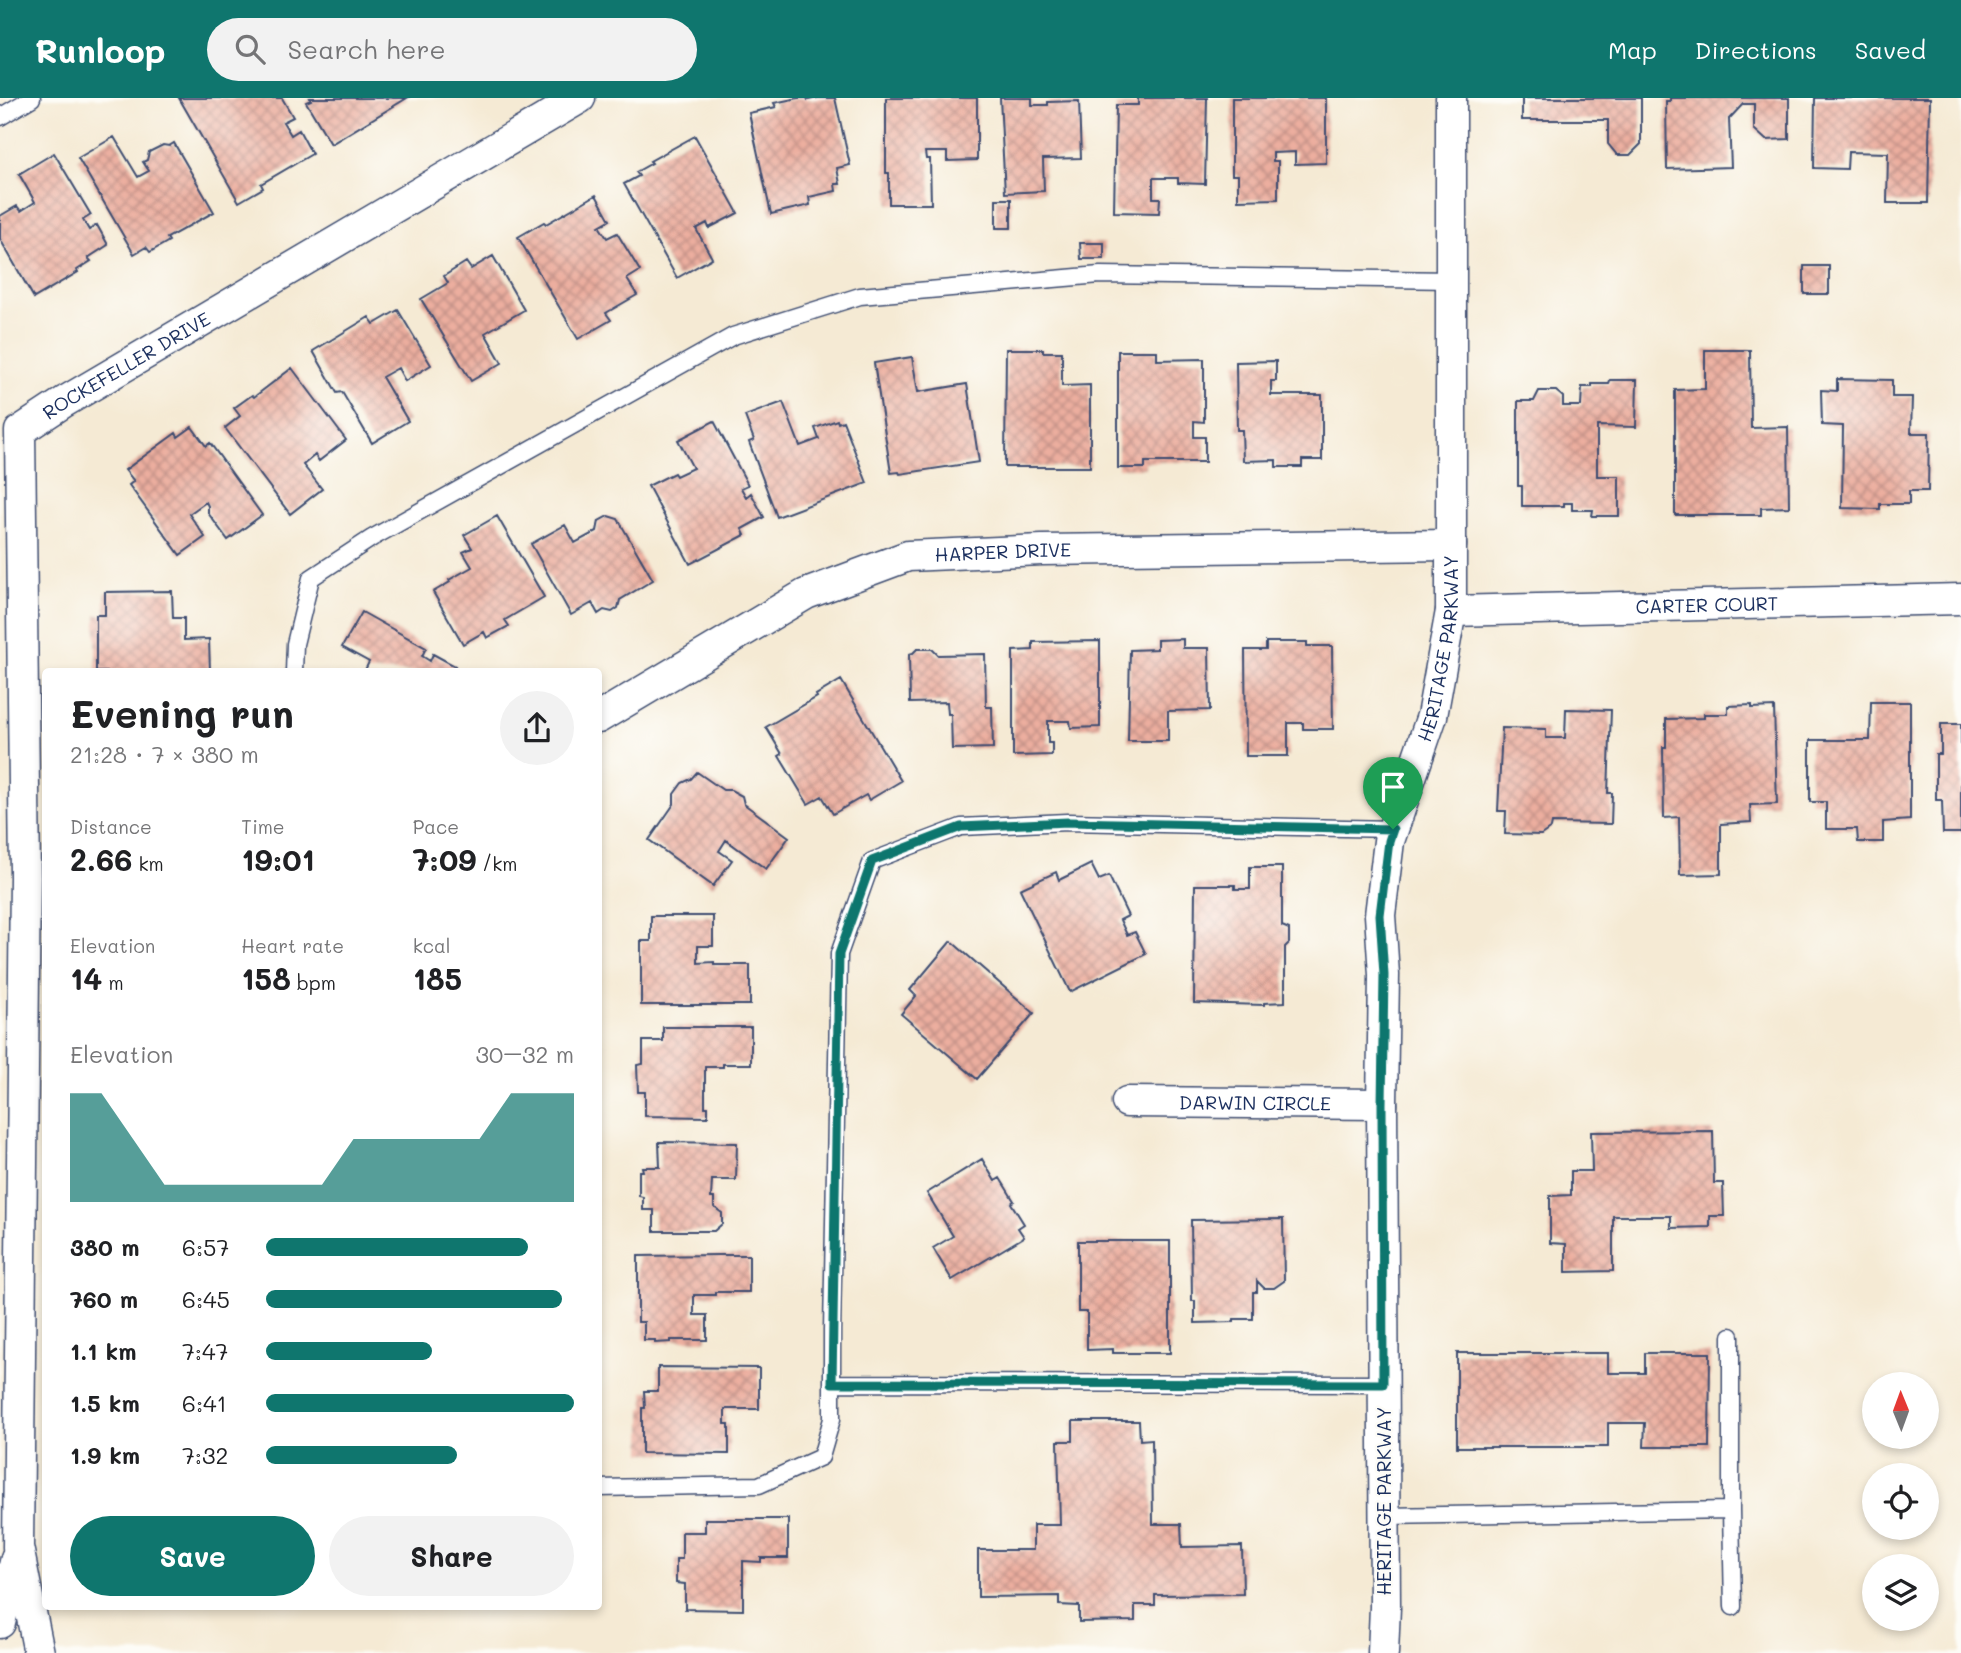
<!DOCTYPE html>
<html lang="en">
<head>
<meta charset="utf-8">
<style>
	body { margin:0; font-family:Mali,sans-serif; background:#f2f2f2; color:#202124; height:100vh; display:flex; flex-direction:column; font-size:26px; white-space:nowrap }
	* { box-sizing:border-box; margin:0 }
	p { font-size:23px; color:#757577 }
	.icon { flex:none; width:38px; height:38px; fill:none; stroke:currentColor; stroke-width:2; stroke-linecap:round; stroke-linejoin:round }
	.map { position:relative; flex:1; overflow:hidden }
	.drawer { position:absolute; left:42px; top:570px; width:560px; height:942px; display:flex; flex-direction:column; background:#fff; border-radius:7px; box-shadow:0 4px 10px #0003 }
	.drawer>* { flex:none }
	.needle { width:46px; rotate:359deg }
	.tools { position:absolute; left:1862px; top:1274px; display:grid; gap:14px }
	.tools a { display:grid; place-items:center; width:77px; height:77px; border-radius:50%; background:#fff; box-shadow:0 4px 10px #0003; font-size:35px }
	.pin { position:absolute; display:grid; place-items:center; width:60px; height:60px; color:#fff; margin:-72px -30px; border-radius:50% 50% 50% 0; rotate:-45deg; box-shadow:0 0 7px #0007 }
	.pin .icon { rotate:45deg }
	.round { display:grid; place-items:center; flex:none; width:74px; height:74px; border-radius:37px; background:#f2f2f2 }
	.head { display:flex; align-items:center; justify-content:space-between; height:119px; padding:0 28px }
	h1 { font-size:38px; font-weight:800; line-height:52px }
	.figures { display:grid; grid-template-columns:repeat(3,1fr); gap:10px; height:119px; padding:7px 28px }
	.figures div { display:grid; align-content:center }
	.figures b { font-size:30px; font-weight:800 }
	.figures small { font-size:19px; font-weight:400 }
	.figures p { font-size:19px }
	.chart { height:196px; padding:14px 28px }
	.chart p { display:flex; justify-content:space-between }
	.chart svg { width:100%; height:126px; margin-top:7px; fill:#0f766e; opacity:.7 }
	.button { display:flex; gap:14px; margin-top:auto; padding:14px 28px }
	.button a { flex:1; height:80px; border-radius:42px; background:#0f766e; color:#fff; font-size:28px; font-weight:800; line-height:80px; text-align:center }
	.button a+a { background:#f2f2f2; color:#202124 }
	ul { padding:0 28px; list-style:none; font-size:23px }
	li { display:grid; grid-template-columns:112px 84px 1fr; align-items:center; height:52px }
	li i { height:18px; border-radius:9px; background:#0f766e }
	header { display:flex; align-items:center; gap:42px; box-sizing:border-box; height:98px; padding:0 35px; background:#0f766e; color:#fff }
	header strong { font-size:33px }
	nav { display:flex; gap:38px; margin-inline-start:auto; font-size:24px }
	.search { width:490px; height:63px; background:#f2f2f2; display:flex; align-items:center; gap:18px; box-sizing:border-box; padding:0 24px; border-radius:38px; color:#757577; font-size:26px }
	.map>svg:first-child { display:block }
	.building { fill:url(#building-cross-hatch) }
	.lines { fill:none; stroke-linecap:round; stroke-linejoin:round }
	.service-casing { stroke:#3c4b70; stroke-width:19 }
	.minor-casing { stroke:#3c4b70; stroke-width:33 }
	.service { stroke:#fff; stroke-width:16 }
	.minor { stroke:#fff; stroke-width:30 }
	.route-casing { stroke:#fff; stroke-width:14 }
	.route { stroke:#0f766e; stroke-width:9 }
	.labels { text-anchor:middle; stroke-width:5; stroke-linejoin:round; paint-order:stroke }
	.street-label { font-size:19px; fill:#1b2f5e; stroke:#fdfcf7 }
</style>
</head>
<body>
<header>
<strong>Runloop</strong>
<div class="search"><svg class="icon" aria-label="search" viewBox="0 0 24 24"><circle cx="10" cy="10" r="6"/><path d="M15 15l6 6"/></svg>Search here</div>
<nav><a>Map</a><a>Directions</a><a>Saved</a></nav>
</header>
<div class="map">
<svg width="1961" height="1555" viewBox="0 0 1961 1555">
	<defs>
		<pattern id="building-cross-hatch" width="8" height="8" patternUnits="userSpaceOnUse" patternTransform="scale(1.75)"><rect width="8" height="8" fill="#ecae9f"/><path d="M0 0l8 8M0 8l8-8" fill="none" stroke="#be8e85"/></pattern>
	</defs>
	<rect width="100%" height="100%" fill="#fdfcf7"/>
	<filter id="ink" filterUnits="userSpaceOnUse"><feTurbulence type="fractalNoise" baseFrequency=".0143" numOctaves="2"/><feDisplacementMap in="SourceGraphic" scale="14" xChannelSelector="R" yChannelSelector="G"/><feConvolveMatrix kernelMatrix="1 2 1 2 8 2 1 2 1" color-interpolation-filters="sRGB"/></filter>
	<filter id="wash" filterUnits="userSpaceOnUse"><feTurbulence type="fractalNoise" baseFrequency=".00686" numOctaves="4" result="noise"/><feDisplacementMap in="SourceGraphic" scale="28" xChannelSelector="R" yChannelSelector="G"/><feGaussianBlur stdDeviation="1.57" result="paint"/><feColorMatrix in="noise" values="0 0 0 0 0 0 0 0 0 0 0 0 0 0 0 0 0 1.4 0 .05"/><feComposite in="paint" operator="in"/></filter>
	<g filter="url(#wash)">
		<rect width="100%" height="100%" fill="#f5ead4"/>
		<g id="blocks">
			<path class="building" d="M179 0H282L293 19 283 24 291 37 299 32 312 56 261 86 263 90 239 104Z
				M310 0H407L331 46 306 4 311 2Z
				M798 0H807L808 2 818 0H835L850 67 837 70 840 86H835L836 93 809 99 810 107 771 116 749 15 776 9 774 5Z
				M886 0H977V62L947 63V54H925L926 61H930L931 106H889V75H886Z
				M1000 0H1032V7H1048V4L1079 3 1081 60 1043 61 1044 93 1005 95Z
				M1138 0H1207L1205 86 1178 85V80H1153V100H1160L1159 115 1114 114 1116 7H1138Z
				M1232 0H1326V65L1295 66V54L1273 55V63H1278V101L1238 102V77H1232Z
				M1522 0H1641V46L1630 57H1617L1608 46V22H1522Z
				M1670 0H1789V41L1766 42 1754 31V6H1743L1729 21 1731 69 1667 71 1666 3H1670Z
				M1815 0H1930L1928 105H1887L1888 55 1848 54 1847 71 1814 70Z
				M695 38 738 115 709 130 707 125 696 131 712 160 677 180 624 86 639 78 636 74 652 65 650 63Z
				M114 39 138 79 149 73 143 64 147 62 149 54 163 47 169 48 174 45 214 114 167 140 169 143 150 154 146 149 134 156 78 60Z
				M54 55 91 117 83 122 89 132 97 127 108 147 88 160 91 163 77 172 78 174 34 200 0 141V118L17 108 21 113 35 104 19 76Z
				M596 97 610 122 599 128 607 140 617 135 640 173 627 181 637 197 606 215 611 222 578 241 518 139 544 124 546 126Z
				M996 101H1011V130H996Z
				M1080 145H1104V161H1081Z
				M493 158 524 212 485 235 502 265 471 283 421 201 448 185 444 178 466 164 471 171Z
				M1804 168H1829V196H1804Z
				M398 212 431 267 405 283 398 270 382 279 408 323 372 345 342 294 337 295 313 253 369 219 374 226Z
				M1006 251H1043V254H1062V288L1090 287V369H1005Z
				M1705 252H1750L1751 330 1788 329 1789 409 1761 410V417H1675V292L1705 291Z
				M1118 253H1157V262L1204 261V324L1194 323V339H1205V364H1145V370H1118Z
				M912 259 918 294 967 286 979 364 900 376 899 374 891 375 874 265Z
				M1276 263V283H1271V297H1322V362H1302V369H1276V362L1243 363 1242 332H1237L1236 264Z
				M292 270 346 342 319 363 315 357 303 367 322 391 290 416 225 330 240 318 234 310 252 297 254 299Z
				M1837 281 1892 282V299H1912L1911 335H1929L1928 393H1909V406H1880V411L1842 410 1843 328 1822 327 1821 292 1837 293Z
				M1610 282H1637L1636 329 1597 328V378H1619V418H1592L1593 412H1572V405H1564V408H1522V388H1518V303H1534L1539 293H1556L1563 299V308H1581L1582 289H1592V286H1609Z
				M783 304 800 348 819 341 815 330 837 322 838 325 843 323 867 385 777 419 749 344 754 342 745 318Z
				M714 323 748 387 741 390 746 399 751 395 764 419 742 431 745 437 690 466 648 388 674 375 676 378 693 370 678 342Z
				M192 329 206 348 210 345 262 417 228 442 208 415V408L206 404 189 416 205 439 180 457 129 387 134 383 125 372 176 335 178 339Z
				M497 418 544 499 505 522 509 528 487 540 484 534 463 546 433 494 450 484 449 482 472 469 463 454 472 450 464 437Z
				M608 418 618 421 653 482 620 502 618 510 612 514 604 512 598 516 592 505 571 517 531 446 565 427 575 445 597 433 599 423Z
				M172 493 173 520H184V542L209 541 210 574H96V517H105V494Z
				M362 514 426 550 422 558 430 563 433 556 455 568 452 574H364L369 564 342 549Z
				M1183 541V550H1209L1210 612 1168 613V643H1128L1130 552 1157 551V542Z
				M1100 543V629L1071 630 1070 623H1048V645H1052V657L1013 658V553L1033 552V544Z
				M1266 544H1307V548H1332L1333 631H1303V625H1288V658H1246L1245 552H1266Z
				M917 551H932L938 557 985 556 986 609H992L993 650 952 651 951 616H948L947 604 910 605 909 556 913 555Z
				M841 582 901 683 869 702 866 697 833 716 822 698 808 706 779 658 782 656 766 629 817 599 816 597Z
				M1871 604H1910V722L1883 724V744H1858L1857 731H1826V704H1810V642H1870Z
				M1752 607V610L1774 609 1777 706 1750 707 1751 724 1721 726V776L1680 777 1679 719 1664 720 1663 649H1666V621L1704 620V616H1728V608Z
				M1566 611 1611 612 1608 695H1612L1611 726 1552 725 1551 730 1541 737 1505 736 1506 713H1498L1502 630 1546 631V640H1565Z
				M1941 626H1961V735H1943L1942 702H1936V656H1941Z
				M697 674 723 692H731L742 698 744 706 789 739 766 771 726 742 719 753 732 762 713 788 649 742 674 706V696L682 685 691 681Z
				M1091 766 1099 782 1109 778 1128 818 1120 822 1127 837 1135 834 1146 856 1070 894 1020 791 1056 774 1059 782Z
				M1250 769H1282V828L1289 831V845L1285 849V904L1264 905V907L1194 905 1195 787H1235V791H1250Z
				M651 818H713V848H698V865L714 864V867H750V907H641V843H651Z
				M951 843 1034 915 977 981 901 916 916 898 910 892Z
				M663 929H751V966H723V969H705V1009H708V1019L645 1018V994H638L637 967 643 966V943H663Z
				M1713 1033 1714 1085H1723L1724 1118H1710V1129L1671 1130V1118H1613V1173L1566 1174V1146L1550 1145V1098L1571 1097V1073H1592L1591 1034Z
				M659 1044 737 1045 736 1082H712L711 1100H714V1109L722 1115V1126L714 1133H654V1112H643V1099L639 1098V1073H643L642 1069H660Z
				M982 1061 995 1083 1000 1080 1014 1103 1011 1105 1024 1126 1018 1130 1024 1139 952 1182 933 1150 953 1138 927 1095Z
				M1283 1121 1284 1183 1274 1190H1264L1257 1183V1194H1253V1221H1234V1224L1195 1225V1203H1192L1191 1122Z
				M1078 1143H1170V1255H1113V1251L1087 1252V1214H1078Z
				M719 1157H749V1194H715V1197H694V1217H707V1242H671V1244L655 1245V1242H644V1224H638V1158Z
				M1457 1255H1608V1275H1645V1255H1710L1709 1349H1644L1645 1325H1608V1349H1457Z
				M658 1269 759 1270V1311H725V1326H729V1356L642 1355V1310H645L644 1293H658Z
				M1073 1323H1139L1140 1342 1152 1341 1153 1426H1181L1182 1449 1242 1448 1243 1496 1155 1497V1507H1135V1523L1079 1524V1508L1059 1507V1498L978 1499V1452H1033V1427H1060L1058 1343H1073Z
				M705 1421H788V1460H761V1464L743 1463V1512L685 1511V1486L676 1485V1461H682V1434H705Z"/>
		</g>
	</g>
	<g filter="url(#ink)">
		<use href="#blocks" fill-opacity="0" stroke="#3c4b70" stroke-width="2"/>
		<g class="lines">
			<g class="service-casing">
				<path id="service" d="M0 19 32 0
					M294 574 295 546 311 480 372 440 733 238 860 198 1100 177 1452 182
					M832 1285 1383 1286
					M598 1390 759 1387 821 1359 832 1321V1232L839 856 872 763 961 729 1067 724 1393 731
					M1731 1412 1733 1509
					M1384 1418 1731 1412V1238"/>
			</g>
			<g class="minor-casing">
				<g id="minor">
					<path id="s1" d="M1451 513 1961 501"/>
					<path id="s2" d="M598 620 806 496 908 458 1042 452 1451 447"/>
					<path id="s3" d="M1127 1004 1382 1006"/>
					<path d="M0 1525 16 1460"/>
					<path id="s4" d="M39 1555 18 1449 25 779 20 333 64 304 580 0"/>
					<path id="s5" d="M1383 1555 1385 1509 1382 1006 1384 877 1380 817 1389 743 1432 618 1451 513V0"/>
				</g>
			</g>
			<use href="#service" class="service"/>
			<use href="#minor" class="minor"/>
		</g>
	</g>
	<g class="lines" filter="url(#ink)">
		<g class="route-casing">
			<path id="route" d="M1068 724 1393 731 1389 743 1380 817 1384 877 1382 1006 1383 1286 832 1285 839 856 872 763 961 729Z"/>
		</g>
		<use href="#route" class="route"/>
	</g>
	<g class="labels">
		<g class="street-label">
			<text dy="7" stroke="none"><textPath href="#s4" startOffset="1349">ROCKEFELLER DRIVE</textPath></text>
			<text dy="7" stroke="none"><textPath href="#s2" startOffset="446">HARPER DRIVE</textPath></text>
			<text dy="7" stroke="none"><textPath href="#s1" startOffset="256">CARTER COURT</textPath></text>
			<text dy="7" stroke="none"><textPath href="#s5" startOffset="1013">HERITAGE PARKWAY</textPath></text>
			<text dy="7" stroke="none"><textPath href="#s3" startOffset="128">DARWIN CIRCLE</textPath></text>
			<text transform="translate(1384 1403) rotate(-90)" y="7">HERITAGE PARKWAY</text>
		</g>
	</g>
</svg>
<div class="tools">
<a><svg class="needle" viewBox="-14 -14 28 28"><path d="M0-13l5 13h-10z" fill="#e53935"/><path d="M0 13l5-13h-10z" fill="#757577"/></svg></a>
<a><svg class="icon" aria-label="locate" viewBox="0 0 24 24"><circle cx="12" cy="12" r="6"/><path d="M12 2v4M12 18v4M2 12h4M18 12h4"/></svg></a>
<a><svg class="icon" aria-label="layers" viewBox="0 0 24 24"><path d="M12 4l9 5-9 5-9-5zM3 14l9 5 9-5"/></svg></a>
</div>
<div class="pin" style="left:1393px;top:731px;background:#1e9e55"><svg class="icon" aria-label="arrive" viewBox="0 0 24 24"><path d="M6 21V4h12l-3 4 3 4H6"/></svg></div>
<section class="drawer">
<div class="head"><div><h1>Evening run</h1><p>21:28 · 7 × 380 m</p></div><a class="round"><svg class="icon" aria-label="share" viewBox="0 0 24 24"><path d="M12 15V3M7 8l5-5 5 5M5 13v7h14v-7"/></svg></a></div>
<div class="figures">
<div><p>Distance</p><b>2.66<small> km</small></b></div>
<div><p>Time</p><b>19:01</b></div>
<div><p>Pace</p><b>7:09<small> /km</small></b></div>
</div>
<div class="figures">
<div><p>Elevation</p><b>14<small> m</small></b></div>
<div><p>Heart rate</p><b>158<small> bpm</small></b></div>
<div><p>kcal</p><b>185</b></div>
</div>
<div class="chart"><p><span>Elevation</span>30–32 m</p>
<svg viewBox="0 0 160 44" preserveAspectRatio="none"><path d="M0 44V6L10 6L20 22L30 38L40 38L50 38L60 38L70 38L80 38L90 22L100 22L110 22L120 22L130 22L140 6L150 6L160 6V44z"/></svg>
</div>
<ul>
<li><b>380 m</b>6:57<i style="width:85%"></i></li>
<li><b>760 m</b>6:45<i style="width:96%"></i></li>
<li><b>1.1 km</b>7:47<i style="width:54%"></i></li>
<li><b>1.5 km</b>6:41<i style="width:100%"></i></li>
<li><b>1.9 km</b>7:32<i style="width:62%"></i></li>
</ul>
<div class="button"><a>Save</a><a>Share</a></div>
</section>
</div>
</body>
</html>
